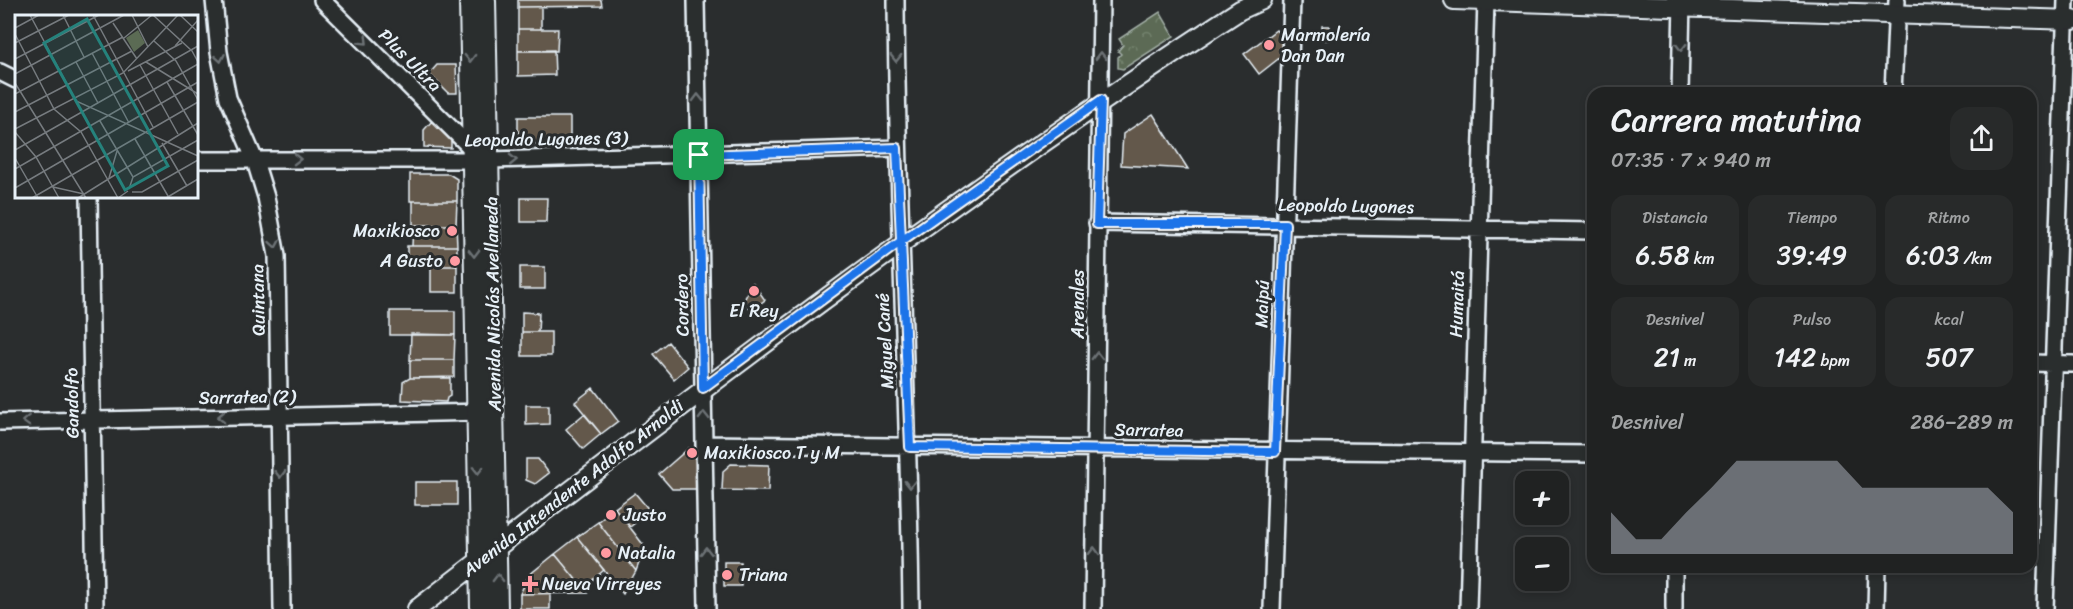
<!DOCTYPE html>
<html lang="es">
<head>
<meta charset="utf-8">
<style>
	body { margin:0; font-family:Sriracha,sans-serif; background:#282a2a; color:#f1f3f6; height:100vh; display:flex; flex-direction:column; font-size:22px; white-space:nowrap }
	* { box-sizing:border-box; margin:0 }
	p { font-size:20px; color:#a2a4a5 }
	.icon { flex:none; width:33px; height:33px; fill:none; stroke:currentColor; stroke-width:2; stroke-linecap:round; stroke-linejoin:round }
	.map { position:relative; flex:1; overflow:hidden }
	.panel { position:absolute; left:1587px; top:87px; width:450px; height:486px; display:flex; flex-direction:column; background:#202222; border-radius:18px; box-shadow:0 3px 9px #0003,0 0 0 2px #3d3f40 }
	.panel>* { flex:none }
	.tools { position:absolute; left:1515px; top:471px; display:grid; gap:12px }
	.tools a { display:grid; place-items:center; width:54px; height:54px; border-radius:12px; background:#202222; box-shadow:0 3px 9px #0003,0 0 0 2px #3d3f40; font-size:30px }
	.pin { position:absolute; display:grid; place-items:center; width:51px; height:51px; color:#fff; margin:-26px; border-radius:12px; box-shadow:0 3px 9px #0006 }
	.round { display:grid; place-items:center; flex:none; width:63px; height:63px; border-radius:18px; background:#282a2a }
	.headline { display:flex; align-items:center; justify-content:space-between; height:102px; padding:0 24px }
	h1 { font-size:33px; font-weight:600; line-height:45px }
	.metrics { display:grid; grid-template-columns:repeat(3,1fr); gap:9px; height:102px; padding:6px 24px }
	.metrics div { display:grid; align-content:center; border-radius:15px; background:#282a2a; text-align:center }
	.metrics b { font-size:26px; font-weight:600 }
	.metrics small { font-size:16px; font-weight:400 }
	.metrics p { font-size:16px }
	.chart { height:168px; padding:12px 24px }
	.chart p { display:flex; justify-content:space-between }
	.chart svg { width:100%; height:108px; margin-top:6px; fill:#8c9099; opacity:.7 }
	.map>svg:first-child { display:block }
	.park { fill:url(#park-crowns); stroke:#a2aea6; stroke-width:1.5 }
	.building { fill:#64594c; stroke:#e8f1f8; stroke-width:1.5 }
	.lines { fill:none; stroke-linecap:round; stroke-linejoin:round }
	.minor-casing { stroke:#e8f1f8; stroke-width:20 }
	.major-casing { stroke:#e8f1f8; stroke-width:22 }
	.minor { stroke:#2a2d2e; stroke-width:15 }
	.major { stroke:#2a2d2e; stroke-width:18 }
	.oneway { stroke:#6c7275 }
	.route-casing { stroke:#fff; stroke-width:12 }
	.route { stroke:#1a73e8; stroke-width:8 }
	.poi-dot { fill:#ff9aa2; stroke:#2a2d2e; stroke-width:2 }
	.labels { text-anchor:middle; stroke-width:6; stroke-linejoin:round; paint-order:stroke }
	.poi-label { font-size:18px; fill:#e8f1f8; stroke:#2a2d2e; text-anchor:start }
	.street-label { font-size:18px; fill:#e8f1f8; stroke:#2a2d2e }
	.inset-road { fill:none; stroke:#767b7f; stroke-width:1.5 }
	.view { fill:#25827c; fill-opacity:0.15; stroke:#25827c; stroke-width:3 }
	.inset-edge { fill:none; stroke:#e8f1f8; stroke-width:3 }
</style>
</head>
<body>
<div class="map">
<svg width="2073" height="609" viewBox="0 0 2073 609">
	<defs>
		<pattern id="park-crowns" width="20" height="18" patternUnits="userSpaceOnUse" patternTransform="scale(1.5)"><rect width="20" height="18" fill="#5b6b54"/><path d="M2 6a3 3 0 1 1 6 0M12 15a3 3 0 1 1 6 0" fill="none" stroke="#73816d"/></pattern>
	</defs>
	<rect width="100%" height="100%" fill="#2a2d2e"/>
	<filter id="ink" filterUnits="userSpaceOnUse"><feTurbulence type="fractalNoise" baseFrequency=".0167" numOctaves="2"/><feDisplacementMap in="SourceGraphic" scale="12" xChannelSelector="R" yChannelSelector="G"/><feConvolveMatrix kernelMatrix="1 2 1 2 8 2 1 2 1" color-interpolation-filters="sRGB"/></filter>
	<g filter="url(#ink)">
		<path class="park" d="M1160 12 1174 36 1123 69 1118 68V57L1121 54 1118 51 1123 45 1119 39Z"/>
		<path class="building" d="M518 0H601L602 6 518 7Z
			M518 7H541V29H518Z
			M1322 26H1329V40H1322Z
			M518 29H558L557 51H518Z
			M1276 30 1281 36 1282 56 1259 74 1244 54Z
			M554 50 555 75 518 76V51Z
			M437 65H456L457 93H448L429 74Z
			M1153 114 1188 169 1121 165 1123 134Z
			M518 117H570V143L524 144 518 138Z
			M432 121 451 139V148L424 147V130Z
			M410 174H449L457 179V201H410Z
			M521 198H547L546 222H521Z
			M413 201H457L456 225H413Z
			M413 225H456L457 246H412Z
			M407 246H457V266H407Z
			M431 266H457V292H431Z
			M520 267H545V289H520Z
			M753 283 765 300 751 310 744 300Z
			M390 311H455V335H390Z
			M522 312 539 313 538 332H522Z
			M522 332H551V356H522Z
			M411 334 455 335 454 360H410Z
			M668 342 688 367 674 379 653 354Z
			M410 360H454V377L410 378Z
			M410 378H450V396L447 398 446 402 402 400 403 382Z
			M593 388 618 421 601 434 575 402Z
			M526 405H549V424L526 425Z
			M584 414 601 434 583 449 566 429Z
			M689 448 698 456 697 489H672L659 474Z
			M526 459H538L549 473 535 484 526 480Z
			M731 464 769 465 768 491 722 490 723 471Z
			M415 482H457V505H415Z
			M635 493 650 511 630 527 615 508Z
			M615 508 645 547 636 571 598 522Z
			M598 522 636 571 623 594 577 537Z
			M577 537 604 570 583 588 555 554Z
			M555 554 587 593 520 594 529 575Z
			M724 562H741V586H724Z
			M520 594H550V609H520Z"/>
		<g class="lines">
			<g class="minor-casing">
				<path id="minor" d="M214 0 219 52 228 98 254 158 266 197 277 256 282 609
					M322 0 471 148
					M696 0 707 609
					M896 0C897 203 909 406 911 609
					M0 72 16 80
					M1680 93 1682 0
					M1893 93 1897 0
					M196 160H490L897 148
					M89 196 95 609
					M1097 223 1593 231
					M2031 363 2073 364
					M0 422 486 412
					M704 444 1593 454
					M1093 609 1101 0
					M1272 609 1292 0
					M1468 609 1486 0
					M1674 609V567
					M1876 609 1877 567
					M2045 609 2066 0"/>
			</g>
			<g class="major-casing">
				<path id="major" d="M469 0 480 609
					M486 0 498 609
					M1454 0 2073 20
					M417 609C686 401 955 195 1240 10L1262 0"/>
			</g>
			<use href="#minor" class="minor"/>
			<use href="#major" class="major"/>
		</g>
		<defs><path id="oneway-chevron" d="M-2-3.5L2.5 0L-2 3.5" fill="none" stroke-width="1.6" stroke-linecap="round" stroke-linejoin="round" transform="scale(1.5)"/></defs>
		<g class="oneway">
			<use href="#oneway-chevron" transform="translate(364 41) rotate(45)"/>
			<use href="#oneway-chevron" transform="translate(1681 47) rotate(91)"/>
			<use href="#oneway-chevron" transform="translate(1101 56) rotate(-90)"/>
			<use href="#oneway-chevron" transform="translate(220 58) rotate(80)"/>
			<use href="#oneway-chevron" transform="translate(470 58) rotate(89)"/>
			<use href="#oneway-chevron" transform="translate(896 58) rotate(90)"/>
			<use href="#oneway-chevron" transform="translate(698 98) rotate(-91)"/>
			<use href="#oneway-chevron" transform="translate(297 159) rotate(1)"/>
			<use href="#oneway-chevron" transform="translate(513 160) rotate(-1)"/>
			<use href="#oneway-chevron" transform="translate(275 244) rotate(80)"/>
			<use href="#oneway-chevron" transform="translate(474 253) rotate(89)"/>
			<use href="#oneway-chevron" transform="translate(1097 356) rotate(-90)"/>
			<use href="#oneway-chevron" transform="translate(704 416) rotate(-91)"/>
			<use href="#oneway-chevron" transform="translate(221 417) rotate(179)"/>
			<use href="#oneway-chevron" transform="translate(26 421) rotate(178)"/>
			<use href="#oneway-chevron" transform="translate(478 470) rotate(89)"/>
			<use href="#oneway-chevron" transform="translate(280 474) rotate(89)"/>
			<use href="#oneway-chevron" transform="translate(910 484) rotate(90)"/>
			<use href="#oneway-chevron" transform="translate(706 551) rotate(-91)"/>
			<use href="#oneway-chevron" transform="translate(1094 551) rotate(-89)"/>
			<use href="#oneway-chevron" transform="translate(498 578) rotate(-91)"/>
		</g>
	</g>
	<g class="lines" filter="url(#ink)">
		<g class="route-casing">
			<path id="route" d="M699 155 703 388 900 242 1101 100 1097 224H1285L1275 452 910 447 897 148 699 155"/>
		</g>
		<use href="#route" class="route"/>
	</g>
	<g class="poi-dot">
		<circle cx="1269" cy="45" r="6"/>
		<circle cx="452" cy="231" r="6"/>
		<circle cx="455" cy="261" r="6"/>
		<circle cx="754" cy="291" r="6"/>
		<circle cx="692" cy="453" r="6"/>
		<circle cx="611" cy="515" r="6"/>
		<circle cx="606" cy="553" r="6"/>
		<circle cx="727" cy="575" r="6"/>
		<path d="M527 575h6v6h6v6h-6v6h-6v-6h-6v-6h6z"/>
	</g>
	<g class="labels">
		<g class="poi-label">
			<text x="1281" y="41">Marmolería<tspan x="1281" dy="21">Dan Dan</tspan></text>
			<text x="440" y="237" text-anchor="end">Maxikiosco</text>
			<text x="443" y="267" text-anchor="end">A Gusto</text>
			<text x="754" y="317" text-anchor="middle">El Rey</text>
			<text x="704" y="459">Maxikiosco T y M</text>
			<text x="623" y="521">Justo</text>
			<text x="618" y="559">Natalia</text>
			<text x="739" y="581">Triana</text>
			<text x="542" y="590">Nueva Virreyes</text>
		</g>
		<g class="street-label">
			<text transform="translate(410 60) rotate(45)" y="6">Plus Ultra</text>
			<text transform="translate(546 139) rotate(-1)" y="6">Leopoldo Lugones (3)</text>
			<text transform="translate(1346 206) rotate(1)" y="6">Leopoldo Lugones</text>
			<text transform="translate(258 300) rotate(-91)" y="6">Quintana</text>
			<text transform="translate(493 304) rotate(-91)" y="6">Avenida Nicolás Avellaneda</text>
			<text transform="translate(1078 304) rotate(-90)" y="6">Arenales</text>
			<text transform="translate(1262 304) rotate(-88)" y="6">Maipú</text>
			<text transform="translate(1457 304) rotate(-88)" y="6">Humaitá</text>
			<text transform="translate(682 305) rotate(-91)" y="6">Cordero</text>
			<text transform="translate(885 341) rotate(-93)" y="6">Miguel Cané</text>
			<text transform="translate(247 397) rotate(-1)" y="6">Sarratea (2)</text>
			<text transform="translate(72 403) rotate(-91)" y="6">Gandolfo</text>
			<text transform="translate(1149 430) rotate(1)" y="6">Sarratea</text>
			<text transform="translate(573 488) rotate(-38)" y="6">Avenida Intendente Adolfo Arnoldi</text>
		</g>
	</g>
	<g transform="translate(15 15)">
		<rect width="183" height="183" fill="#2a2d2e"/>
		<path d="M123 15 130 28 119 37 111 23Z" fill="#5b6b54"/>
		<path class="inset-road" d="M15 0 61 86 183 141M48 0 69 42M78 0 138 112M117 0 133 32M138 0 177 36 183 47M165 0 183 17M98 8 122 44M0 13 24 0M0 19 39 94 66 117 103 183 113 176M109 23 137 0M139 26 161 46 183 85M0 28 54 0M160 31 183 5M77 38 114 108M0 44 84 0M61 47 83 88M131 47 183 79M125 50 163 119M113 56 167 28M0 59 109 0M152 67 183 120M0 68 71 183M0 79 108 22M0 97 117 36M85 106 118 162M0 114 108 58 163 0M0 117 21 142 44 183M120 124 153 181M147 128 172 171M0 135 183 31M0 143 23 183M0 154 183 49M94 163 102 136M38 172 69 179M0 173 183 67M114 174 118 162 183 125M117 177H127L183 145M17 183 183 87M63 183 183 108M151 183 183 164"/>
		<path class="view" d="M72 4 153 151 110 175 29 28Z"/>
		<rect width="183" height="183" class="inset-edge"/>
	</g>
</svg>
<div class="tools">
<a>+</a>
<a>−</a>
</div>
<div class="pin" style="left:699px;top:155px;background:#1e9e55"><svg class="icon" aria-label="arrive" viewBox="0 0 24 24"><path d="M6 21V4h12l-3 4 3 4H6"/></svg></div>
<section class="panel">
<div class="headline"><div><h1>Carrera matutina</h1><p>07:35 · 7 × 940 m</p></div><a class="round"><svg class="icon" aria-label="share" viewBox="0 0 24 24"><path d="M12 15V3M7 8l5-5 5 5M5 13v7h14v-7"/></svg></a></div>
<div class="metrics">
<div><p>Distancia</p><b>6.58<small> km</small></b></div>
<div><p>Tiempo</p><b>39:49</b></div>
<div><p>Ritmo</p><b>6:03<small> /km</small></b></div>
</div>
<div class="metrics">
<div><p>Desnivel</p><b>21<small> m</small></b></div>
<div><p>Pulso</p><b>142<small> bpm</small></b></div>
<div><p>kcal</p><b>507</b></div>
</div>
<div class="chart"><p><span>Desnivel</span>286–289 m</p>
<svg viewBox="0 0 160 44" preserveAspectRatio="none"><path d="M0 44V27L10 38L20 38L30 27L40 17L50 6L60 6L70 6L80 6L90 6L100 17L110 17L120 17L130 17L140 17L150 17L160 27V44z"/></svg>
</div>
</section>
</div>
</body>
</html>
